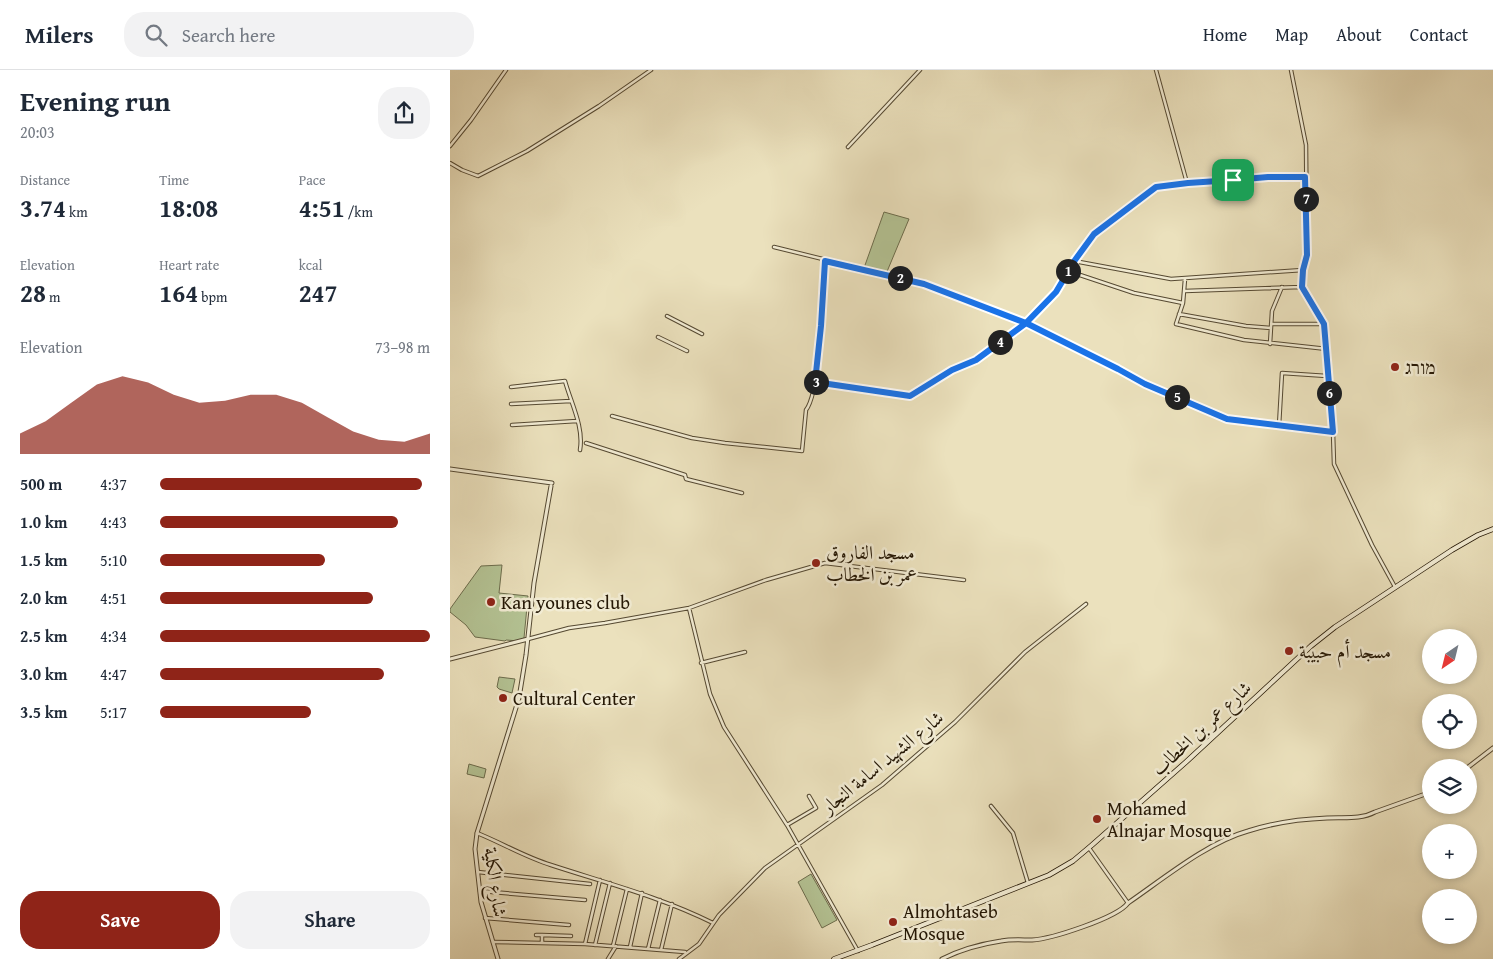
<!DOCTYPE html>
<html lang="en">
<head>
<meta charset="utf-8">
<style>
	body { margin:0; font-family:"Gentium Book Plus",Amiri,"Frank Ruhl Libre",serif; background:#f2f2f3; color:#1f2937; height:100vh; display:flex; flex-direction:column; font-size:19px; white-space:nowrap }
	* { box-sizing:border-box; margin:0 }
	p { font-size:16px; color:#747a83 }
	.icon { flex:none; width:28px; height:28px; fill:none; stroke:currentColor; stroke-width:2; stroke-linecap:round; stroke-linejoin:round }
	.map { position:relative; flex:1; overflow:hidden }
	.side { display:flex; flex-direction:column; background:#fff; width:450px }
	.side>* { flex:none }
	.needle { width:32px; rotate:215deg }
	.controls { position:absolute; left:972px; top:559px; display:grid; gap:10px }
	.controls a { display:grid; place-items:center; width:55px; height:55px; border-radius:50%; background:#fff; box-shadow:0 2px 8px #0003; font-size:25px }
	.pin { position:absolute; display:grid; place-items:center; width:42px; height:42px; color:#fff; margin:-21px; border-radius:10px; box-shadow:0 2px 8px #0006 }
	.km { position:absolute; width:25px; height:25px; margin:-12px; border-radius:50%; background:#222; color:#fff; font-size:14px; line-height:25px; text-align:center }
	.round { display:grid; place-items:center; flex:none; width:52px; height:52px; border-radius:20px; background:#f2f2f3 }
	.overview { display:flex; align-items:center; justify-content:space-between; height:85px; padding:0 20px }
	h1 { font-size:28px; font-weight:600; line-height:38px }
	.metrics { display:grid; grid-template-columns:repeat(3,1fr); gap:8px; height:85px; padding:5px 20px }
	.metrics div { display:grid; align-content:center }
	.metrics b { font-size:25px; font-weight:600 }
	.metrics small { font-size:14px; font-weight:400 }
	.metrics p { font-size:14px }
	.chart { height:140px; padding:10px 20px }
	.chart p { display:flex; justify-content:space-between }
	.chart svg { width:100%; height:90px; margin-top:5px; fill:#8f2418; opacity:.7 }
	.action { display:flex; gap:10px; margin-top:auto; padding:10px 20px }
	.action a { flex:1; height:58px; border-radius:20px; background:#8f2418; color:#fff; font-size:20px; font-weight:600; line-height:58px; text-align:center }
	.action a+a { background:#f2f2f3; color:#1f2937 }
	ul { padding:0 20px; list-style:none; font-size:16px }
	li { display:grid; grid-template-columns:80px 60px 1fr; align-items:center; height:38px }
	li i { height:12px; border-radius:6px; background:#8f2418 }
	header { display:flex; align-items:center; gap:30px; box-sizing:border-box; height:70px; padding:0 25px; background:#fff; border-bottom:1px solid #e0e1e3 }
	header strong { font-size:24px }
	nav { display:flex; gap:28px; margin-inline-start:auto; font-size:18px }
	.search { width:350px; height:45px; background:#f2f2f3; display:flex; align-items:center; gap:12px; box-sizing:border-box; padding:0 18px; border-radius:20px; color:#747a83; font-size:19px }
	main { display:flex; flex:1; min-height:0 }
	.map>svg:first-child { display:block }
	.green { fill:#b4c394; stroke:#6c6c4c }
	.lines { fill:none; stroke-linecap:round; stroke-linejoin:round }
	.minor-casing { stroke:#554932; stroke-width:4.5 }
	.tertiary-casing { stroke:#554932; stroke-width:5 }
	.secondary-casing { stroke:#231604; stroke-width:5.5 }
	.minor { stroke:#f2ecd4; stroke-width:2.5 }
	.tertiary { stroke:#f2ecd4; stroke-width:3 }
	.secondary { stroke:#f2ecd4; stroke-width:4 }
	.route-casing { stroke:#fff; stroke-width:10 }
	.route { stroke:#1a73e8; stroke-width:6 }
	.poi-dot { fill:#8f2418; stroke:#f2ecd4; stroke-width:2 }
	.labels { text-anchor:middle; stroke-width:5; stroke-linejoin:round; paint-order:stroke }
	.poi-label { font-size:19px; fill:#231604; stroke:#f2ecd4; text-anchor:start }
	.street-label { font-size:19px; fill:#231604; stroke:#f2ecd4 }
</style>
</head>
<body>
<header>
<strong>Milers</strong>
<div class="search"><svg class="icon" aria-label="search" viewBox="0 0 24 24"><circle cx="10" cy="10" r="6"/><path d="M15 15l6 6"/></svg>Search here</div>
<nav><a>Home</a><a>Map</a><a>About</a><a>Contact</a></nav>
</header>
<main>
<section class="side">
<div class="overview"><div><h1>Evening run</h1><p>20:03</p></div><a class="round"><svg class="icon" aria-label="share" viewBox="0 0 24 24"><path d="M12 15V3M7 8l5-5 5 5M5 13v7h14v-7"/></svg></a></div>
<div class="metrics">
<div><p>Distance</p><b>3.74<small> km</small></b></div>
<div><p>Time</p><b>18:08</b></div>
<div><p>Pace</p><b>4:51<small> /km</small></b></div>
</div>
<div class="metrics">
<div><p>Elevation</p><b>28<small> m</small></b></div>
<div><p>Heart rate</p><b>164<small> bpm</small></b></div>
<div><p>kcal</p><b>247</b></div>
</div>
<div class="chart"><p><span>Elevation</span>73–98 m</p>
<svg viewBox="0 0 160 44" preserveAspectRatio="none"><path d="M0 44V34L10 28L20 19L30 10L40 6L50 9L60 15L70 19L80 18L90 15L100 15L110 19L120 26L130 33L140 37L150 38L160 34V44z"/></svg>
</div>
<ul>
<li><b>500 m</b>4:37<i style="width:97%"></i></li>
<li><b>1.0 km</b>4:43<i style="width:88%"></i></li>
<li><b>1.5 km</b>5:10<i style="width:61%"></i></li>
<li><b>2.0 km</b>4:51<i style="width:79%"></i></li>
<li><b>2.5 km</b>4:34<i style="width:100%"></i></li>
<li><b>3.0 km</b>4:47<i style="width:83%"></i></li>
<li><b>3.5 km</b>5:17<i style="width:56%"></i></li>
</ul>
<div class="action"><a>Save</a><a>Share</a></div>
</section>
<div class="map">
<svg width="1043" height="889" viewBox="0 0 1043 889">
	<rect width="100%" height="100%" fill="#ebe1bd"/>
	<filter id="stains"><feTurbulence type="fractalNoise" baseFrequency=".004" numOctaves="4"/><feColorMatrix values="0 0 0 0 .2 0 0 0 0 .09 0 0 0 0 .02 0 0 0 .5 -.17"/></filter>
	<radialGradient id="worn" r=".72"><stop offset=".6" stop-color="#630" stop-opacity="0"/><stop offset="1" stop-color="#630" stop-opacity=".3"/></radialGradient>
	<path class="green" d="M434 142 459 149 436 204 414 198Z
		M52 495 49 523 78 526 74 568 69 571 56 570 55 571 25 567 16 555 0 542V539L31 496Z
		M49 607 65 609 62 623 49 619 47 617Z
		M19 694 36 699 34 708 17 704Z
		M361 804 387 850 372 858 348 812Z"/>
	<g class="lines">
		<g class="minor-casing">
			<path id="minor" d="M706 0 737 113
				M841 0 856 75 857 185 853 200 852 217 874 254 883 362 884 394 922 475 945 517
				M0 76 21 50 56 0
				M398 77 470 0
				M0 93 12 100 28 106 77 81 149 36 201 0
				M324 177 474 214 531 236 576 253 668 299 695 314 777 349 883 362
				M624 191 721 209 853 200
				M618 201 684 223 733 233
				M735 209 733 233 726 254 794 270 877 279
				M735 221 852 217
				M729 244 796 256 821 258
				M217 246 252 264
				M821 254H874
				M208 267 237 281
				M820 274 822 241 832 217
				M365 312 460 326 502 300 526 290 576 253 605 222 644 164 706 117 810 108 855 107
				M61 317 115 311C121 333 134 357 130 380
				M61 334 121 331
				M162 346 242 368 275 373 352 381 356 340C371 321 373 220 375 191
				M62 355 127 351
				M829 356 832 303 877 306
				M136 373 235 405 236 409 292 423
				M239 538 260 624 274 657 337 755 408 881
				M78 569 119 558 155 553 239 538 316 510 375 493 514 510
				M251 593 295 582
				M541 736 563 763 578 813
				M337 755 366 738 359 726
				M27 763C52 773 75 787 101 795 156 813 211 827 263 853
				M639 778 678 833
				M28 802 140 814
				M150 810 135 874 235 882
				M30 821 135 830
				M35 848 119 855
				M86 865H92V873
				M92 865 121 866
				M43 872 135 874
				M145 875 160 813
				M163 876 177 819
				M180 877 192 823
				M198 879 210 830
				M211 880 222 834
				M158 889 166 876
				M229 889 249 874 269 845 315 798 432 715 505 652 575 582 636 534"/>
		</g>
		<g class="tertiary-casing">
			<path id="tertiary" d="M0 399 102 413
				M0 589 78 569
				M1017 698 1043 678
				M48 889 31 832 25 779 27 763 69 628 76 585 84 513 101 416
				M492 889C510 880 531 874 551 871 562 869 572 870 582 870 601 869 667 848 678 833 713 809 758 772 798 761 823 753 851 749 877 748 894 747 910 750 925 742L981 722"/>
		</g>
		<g class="secondary-casing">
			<path id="secondary" d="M384 889 422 875 599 805 623 791 642 775 736 692 861 576 885 557 1002 480 1028 465 1043 459"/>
		</g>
		<use href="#minor" class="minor"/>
		<use href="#tertiary" class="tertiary"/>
		<use href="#secondary" class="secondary"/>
	</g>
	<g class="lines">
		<g class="route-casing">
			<path id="route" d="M783 110 738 113 706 117 644 164 625 190 606 222 576 253 474 214 375 191 371 256 365 312 460 326 502 300 526 290 576 253 668 299 695 314 777 349 883 362 874 254 852 217 853 200 857 185 855 107H818L783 110"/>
		</g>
		<use href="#route" class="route"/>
	</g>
	<g class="poi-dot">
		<circle cx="945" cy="297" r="5"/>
		<circle cx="366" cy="493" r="5"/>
		<circle cx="41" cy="532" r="5"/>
		<circle cx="839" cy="581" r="5"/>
		<circle cx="53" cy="628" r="5"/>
		<circle cx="647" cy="749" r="5"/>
		<circle cx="443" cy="852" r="5"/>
	</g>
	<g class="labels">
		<g class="poi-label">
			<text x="955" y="304">מורג</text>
			<text x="376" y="489">مسجد الفاروق<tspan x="376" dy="22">عمر بن الخطاب</tspan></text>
			<text x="51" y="539">Kan younes club</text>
			<text x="849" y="588">مسجد أم حبيبة</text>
			<text x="63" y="635">Cultural Center</text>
			<text x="657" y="745">Mohamed<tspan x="657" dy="22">Alnajar Mosque</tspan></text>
			<text x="453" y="848">Almohtaseb<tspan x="453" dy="22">Mosque</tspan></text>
		</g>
		<g class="street-label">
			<text transform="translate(751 658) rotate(-43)" y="7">شارع عمر بن الخطاب</text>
			<text transform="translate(432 692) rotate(-39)" y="7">شارع الشهيد اسامة النجار</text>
			<text transform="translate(46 812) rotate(82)" y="7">شارع الكلية</text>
		</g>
	</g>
	<rect width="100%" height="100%" filter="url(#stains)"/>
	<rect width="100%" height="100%" fill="url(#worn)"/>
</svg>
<div class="controls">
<a><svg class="needle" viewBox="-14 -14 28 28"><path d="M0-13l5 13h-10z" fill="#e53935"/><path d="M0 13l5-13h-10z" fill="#747a83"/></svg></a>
<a><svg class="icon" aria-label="locate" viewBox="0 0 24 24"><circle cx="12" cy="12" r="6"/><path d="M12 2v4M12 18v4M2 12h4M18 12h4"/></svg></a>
<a><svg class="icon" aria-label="layers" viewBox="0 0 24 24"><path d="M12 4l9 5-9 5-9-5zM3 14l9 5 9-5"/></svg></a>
<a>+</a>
<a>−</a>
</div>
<div class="pin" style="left:783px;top:110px;background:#1e9e55"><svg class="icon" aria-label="arrive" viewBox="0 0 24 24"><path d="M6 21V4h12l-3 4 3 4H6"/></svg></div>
<b class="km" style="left:618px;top:201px">1</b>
<b class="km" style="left:450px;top:208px">2</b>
<b class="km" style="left:366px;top:312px">3</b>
<b class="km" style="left:550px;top:272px">4</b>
<b class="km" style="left:727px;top:327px">5</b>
<b class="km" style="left:879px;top:323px">6</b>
<b class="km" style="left:856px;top:129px">7</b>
</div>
</main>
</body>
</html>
